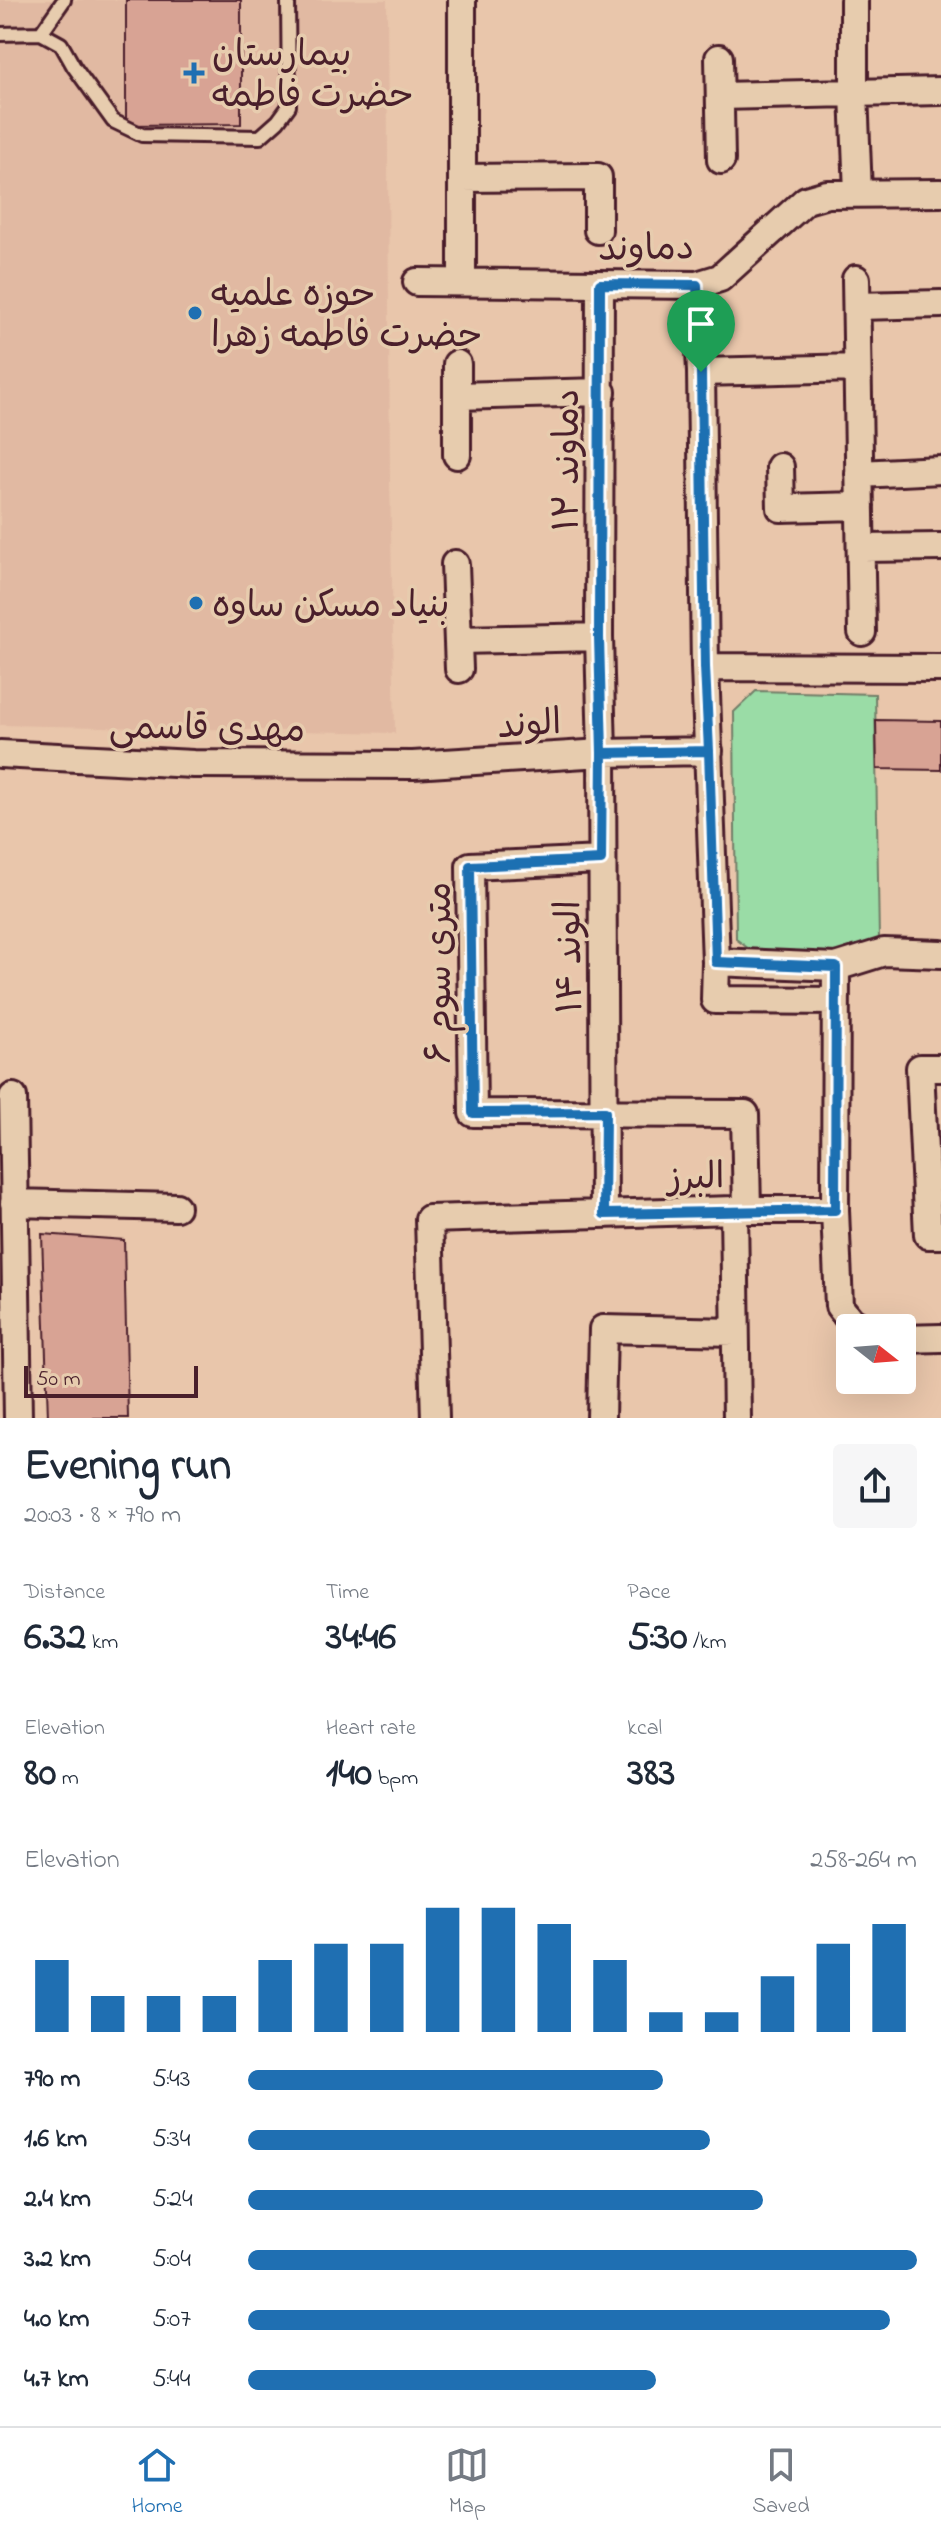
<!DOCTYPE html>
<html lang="en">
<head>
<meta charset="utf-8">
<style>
	body { margin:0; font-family:"Indie Flower","Playpen Sans Arabic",sans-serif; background:#f6f6f7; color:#1f2937; height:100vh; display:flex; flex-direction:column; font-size:30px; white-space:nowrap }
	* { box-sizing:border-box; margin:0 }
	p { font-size:26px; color:#747a83 }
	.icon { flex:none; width:44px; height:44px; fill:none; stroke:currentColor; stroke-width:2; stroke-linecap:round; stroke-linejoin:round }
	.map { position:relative; height:1418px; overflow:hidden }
	.side { display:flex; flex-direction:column; background:#fff; flex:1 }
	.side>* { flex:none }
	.needle { width:52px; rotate:107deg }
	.tools { position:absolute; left:836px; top:1314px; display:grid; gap:16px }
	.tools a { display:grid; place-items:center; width:80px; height:80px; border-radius:8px; background:#fff; box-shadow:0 8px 32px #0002; font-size:40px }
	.scale { position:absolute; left:24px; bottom:20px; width:174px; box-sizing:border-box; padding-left:8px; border:4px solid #4a1f2b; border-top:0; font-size:22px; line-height:28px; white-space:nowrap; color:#4a1f2b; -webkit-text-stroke:6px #e7ccae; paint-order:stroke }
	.pin { position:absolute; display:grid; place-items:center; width:68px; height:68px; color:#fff; margin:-82px -34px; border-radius:50% 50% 50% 0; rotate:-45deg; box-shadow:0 0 8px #0007 }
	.pin .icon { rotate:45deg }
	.round { display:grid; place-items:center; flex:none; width:84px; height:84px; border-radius:8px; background:#f6f6f7 }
	.head { display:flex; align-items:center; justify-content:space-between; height:136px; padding:0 24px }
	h1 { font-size:44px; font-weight:700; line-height:60px }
	.metrics { display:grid; grid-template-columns:repeat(3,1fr); gap:12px; height:136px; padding:8px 24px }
	.metrics div { display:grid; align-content:center }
	.metrics b { font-size:40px; font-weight:700 }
	.metrics small { font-size:22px; font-weight:400 }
	.metrics p { font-size:22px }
	.chart { height:224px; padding:16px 24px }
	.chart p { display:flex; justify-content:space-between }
	.chart svg { width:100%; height:144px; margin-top:8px; stroke:#1f6fb2; stroke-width:6 }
	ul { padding:0 24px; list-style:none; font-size:26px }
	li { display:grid; grid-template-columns:128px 96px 1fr; align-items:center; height:60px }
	li i { height:20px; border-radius:10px; background:#1f6fb2 }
	.tabs { display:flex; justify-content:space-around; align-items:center; height:112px; border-top:2px solid #e0e1e3; background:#fff; font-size:22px; color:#747a83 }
	.tabs a { display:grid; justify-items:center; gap:4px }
	.tabs .current { color:#1f6fb2 }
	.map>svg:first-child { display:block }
	.built { fill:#e1b9a2 }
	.green { fill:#9adca6; stroke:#727e68; stroke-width:2 }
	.building { fill:#d8a394; stroke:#4a1f2b; stroke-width:2 }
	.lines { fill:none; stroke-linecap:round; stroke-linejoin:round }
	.lane-casing { stroke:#4a1f2b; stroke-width:18 }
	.street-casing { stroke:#4a1f2b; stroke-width:32 }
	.lane { stroke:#e7ccae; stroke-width:12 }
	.street { stroke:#e7ccae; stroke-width:26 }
	.route-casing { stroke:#fff; stroke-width:16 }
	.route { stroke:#1f6fb2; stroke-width:10 }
	.poi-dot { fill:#1f6fb2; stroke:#e7ccae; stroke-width:3 }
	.labels { text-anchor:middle; stroke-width:7; stroke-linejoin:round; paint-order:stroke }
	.poi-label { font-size:36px; fill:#4a1f2b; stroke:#e7ccae; text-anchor:start }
	.street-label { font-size:36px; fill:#4a1f2b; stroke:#e7ccae }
</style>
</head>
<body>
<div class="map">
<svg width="941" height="1418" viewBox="0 0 941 1418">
	<rect width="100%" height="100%" fill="#e9c6ab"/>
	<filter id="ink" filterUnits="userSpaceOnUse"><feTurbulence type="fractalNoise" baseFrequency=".0125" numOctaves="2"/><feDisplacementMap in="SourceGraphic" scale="16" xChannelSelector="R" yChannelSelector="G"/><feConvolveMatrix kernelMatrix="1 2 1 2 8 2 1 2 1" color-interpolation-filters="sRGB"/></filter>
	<g filter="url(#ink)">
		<path class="built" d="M0 0H387L390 481 395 733 0 725Z"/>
		<path class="green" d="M756 691 875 694 879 940 841 953 753 952 736 939 734 712Z"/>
		<path class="building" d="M126 0H241V124L126 125Z
			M876 720 941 721V770L877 769Z
			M42 1234 124 1240 128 1418H48Z"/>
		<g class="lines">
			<g class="lane-casing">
				<path id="lane" d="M41 33 64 0
					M0 34 41 33 61 44 74 67 113 121 142 135 260 137 278 121 289 106 288 0"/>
			</g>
			<g class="street-casing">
				<path id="street" d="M462 0V282
					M854 0V93L858 193
					M719 58 721 160
					M720 96 941 91
					M462 178 598 177V230
					M856 279 862 632
					M417 282 697 285 720 278 806 200 827 194 941 193
					M600 284 599 637 602 753 604 1214
					M697 285 701 372 705 667 716 962 715 1000 835 1001
					M857 306 941 304
					M457 364V455
					M701 372 856 368
					M457 396 602 392
					M780 467 781 508 860 506
					M859 474 941 470
					M862 548 941 547
					M455 564 459 669
					M459 640 599 637
					M705 667 941 668
					M0 754 193 764 413 765 602 753 709 751
					M601 860 470 866 473 1113 745 1114 747 1210
					M716 962 836 967 884 952 941 954
					M836 967 835 1210 839 1306 851 1321 863 1328
					M941 1068H920L928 1235H941
					M13 1097 18 1418
					M14 1203 176 1207
					M734 1210 737 1418
					M902 1339 941 1338
					M435 1418 429 1219 734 1210H835
					M601 1418 603 1329 735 1332"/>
			</g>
			<use href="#lane" class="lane"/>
			<use href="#street" class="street"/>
		</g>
	</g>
	<g class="lines" filter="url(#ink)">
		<g class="route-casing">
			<path id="route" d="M701 372 705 667 709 751 602 753 601 860 470 866 473 1113 605 1112 604 1214 835 1210 836 967 716 962 709 751 602 753 599 637 600 284 697 285 701 372"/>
		</g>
		<use href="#route" class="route"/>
	</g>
	<g class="poi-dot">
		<path d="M190 61h8v8h8v8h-8v8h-8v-8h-8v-8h8z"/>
		<circle cx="195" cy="313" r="8"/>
		<circle cx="196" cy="603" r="8"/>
	</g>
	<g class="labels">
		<g class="poi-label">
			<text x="212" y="65">بیمارستان<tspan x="212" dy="41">حضرت فاطمه</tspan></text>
			<text x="211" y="305">حوزه علمیه<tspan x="211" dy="41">حضرت فاطمه زهرا</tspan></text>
			<text x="212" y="616">بنیاد مسکن ساوه</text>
		</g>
		<g class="street-label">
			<text transform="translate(646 246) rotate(-1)" y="13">دماوند</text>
			<text transform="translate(565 460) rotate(-90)" y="13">دماوند ۱۲</text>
			<text transform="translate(529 722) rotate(-4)" y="13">الوند</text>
			<text transform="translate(207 726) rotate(1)" y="13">مهدی قاسمی</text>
			<text transform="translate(567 957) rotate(-91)" y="13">الوند ۱۴</text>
			<text transform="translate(437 973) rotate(-90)" y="13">۶ متری سوم</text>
			<text transform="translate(696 1175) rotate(-2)" y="13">البرز</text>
		</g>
	</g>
</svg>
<div class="tools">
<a><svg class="needle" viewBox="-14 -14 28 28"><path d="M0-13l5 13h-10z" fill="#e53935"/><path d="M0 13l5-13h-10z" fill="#747a83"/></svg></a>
</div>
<div class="scale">50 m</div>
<div class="pin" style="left:701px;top:372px;background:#1e9e55"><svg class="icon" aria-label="arrive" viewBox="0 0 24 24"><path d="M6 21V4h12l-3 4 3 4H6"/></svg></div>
</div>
<section class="side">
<div class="head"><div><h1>Evening run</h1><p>20:03 · 8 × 790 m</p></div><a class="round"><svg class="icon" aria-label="share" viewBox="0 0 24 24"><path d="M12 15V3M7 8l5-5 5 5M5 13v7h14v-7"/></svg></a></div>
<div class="metrics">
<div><p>Distance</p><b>6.32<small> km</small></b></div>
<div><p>Time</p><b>34:46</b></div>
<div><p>Pace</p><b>5:30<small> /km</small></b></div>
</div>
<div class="metrics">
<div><p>Elevation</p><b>80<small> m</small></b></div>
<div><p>Heart rate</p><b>140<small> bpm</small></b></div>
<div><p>kcal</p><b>383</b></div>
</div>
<div class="chart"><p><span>Elevation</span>258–264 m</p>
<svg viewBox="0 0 160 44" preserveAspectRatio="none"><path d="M5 44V22M15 44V33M25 44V33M35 44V33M45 44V22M55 44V17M65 44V17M75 44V6M85 44V6M95 44V11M105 44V22M115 44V38M125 44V38M135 44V27M145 44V17M155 44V11"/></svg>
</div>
<ul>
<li><b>790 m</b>5:43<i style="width:62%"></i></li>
<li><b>1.6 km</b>5:34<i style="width:69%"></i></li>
<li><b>2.4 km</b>5:24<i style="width:77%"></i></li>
<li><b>3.2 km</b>5:04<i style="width:100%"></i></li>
<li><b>4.0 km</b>5:07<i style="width:96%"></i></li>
<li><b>4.7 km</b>5:44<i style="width:61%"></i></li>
</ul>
</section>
<nav class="tabs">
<a class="current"><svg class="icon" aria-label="home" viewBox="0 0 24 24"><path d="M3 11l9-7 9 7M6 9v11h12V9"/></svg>Home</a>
<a><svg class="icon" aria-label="map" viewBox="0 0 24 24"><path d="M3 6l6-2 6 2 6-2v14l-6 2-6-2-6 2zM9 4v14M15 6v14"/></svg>Map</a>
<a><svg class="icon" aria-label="saved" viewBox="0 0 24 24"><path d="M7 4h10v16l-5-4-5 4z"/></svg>Saved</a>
</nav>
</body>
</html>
